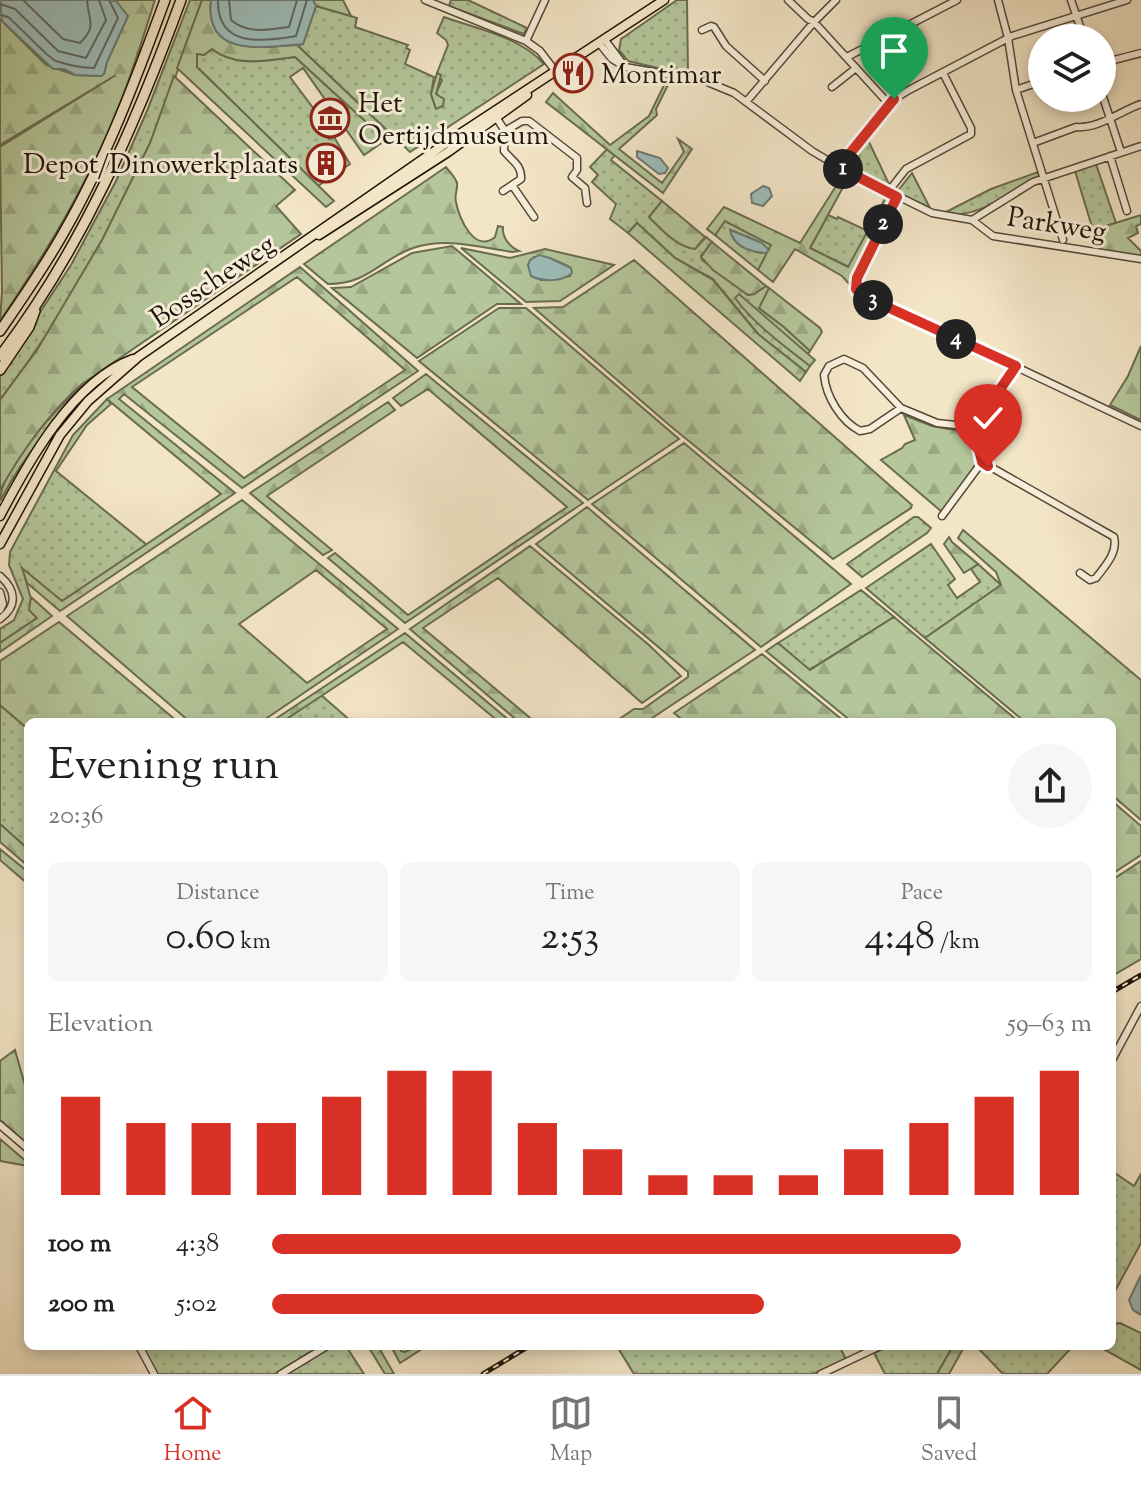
<!DOCTYPE html>
<html lang="en">
<head>
<meta charset="utf-8">
<style>
	body { margin:0; font-family:"Sorts Mill Goudy",serif; background:#f6f6f6; color:#202124; height:100vh; display:flex; flex-direction:column; font-size:30px; white-space:nowrap }
	* { box-sizing:border-box; margin:0 }
	p { font-size:26px; color:#757577 }
	.icon { flex:none; width:44px; height:44px; fill:none; stroke:currentColor; stroke-width:2; stroke-linecap:round; stroke-linejoin:round }
	.map { position:relative; flex:1; overflow:hidden }
	.sheet { position:absolute; left:24px; top:718px; width:1092px; height:632px; display:flex; flex-direction:column; background:#fff; border-radius:12px; box-shadow:0 4px 12px #0003 }
	.sheet>* { flex:none }
	.tools { position:absolute; left:1028px; top:24px; display:grid; gap:16px }
	.tools a { display:grid; place-items:center; width:88px; height:88px; border-radius:50%; background:#fff; box-shadow:0 4px 12px #0003; font-size:40px }
	.pin { position:absolute; display:grid; place-items:center; width:68px; height:68px; color:#fff; margin:-82px -34px; border-radius:50% 50% 50% 0; rotate:-45deg; box-shadow:0 0 8px #0007 }
	.pin .icon { rotate:45deg }
	.km { position:absolute; width:40px; height:40px; margin:-20px; border-radius:50%; background:#222; color:#fff; font-size:22px; line-height:40px; text-align:center }
	.round { display:grid; place-items:center; flex:none; width:84px; height:84px; border-radius:42px; background:#f6f6f6 }
	.head { display:flex; align-items:center; justify-content:space-between; height:136px; padding:0 24px }
	h1 { font-size:44px; font-weight:600; line-height:60px }
	.stats { display:grid; grid-template-columns:repeat(3,1fr); gap:12px; height:136px; padding:8px 24px }
	.stats div { display:grid; align-content:center; border-radius:12px; background:#f6f6f6; text-align:center }
	.stats b { font-size:40px; font-weight:600 }
	.stats small { font-size:22px; font-weight:400 }
	.stats p { font-size:22px }
	.chart { height:224px; padding:16px 24px }
	.chart p { display:flex; justify-content:space-between }
	.chart svg { width:100%; height:144px; margin-top:8px; stroke:#d93025; stroke-width:6 }
	ul { padding:0 24px; list-style:none; font-size:26px }
	li { display:grid; grid-template-columns:128px 96px 1fr; align-items:center; height:60px }
	li i { height:20px; border-radius:10px; background:#d93025 }
	.tabs { display:flex; justify-content:space-around; align-items:center; height:112px; border-top:2px solid #e0e0e0; background:#fff; font-size:22px; color:#757577 }
	.tabs a { display:grid; justify-items:center; gap:4px }
	.tabs .selected { color:#d93025 }
	.map>svg:first-child { display:block }
	.grass { fill:url(#grass-dots); stroke:#6a6c51; stroke-width:2; fill-rule:evenodd }
	.forest { fill:url(#forest-firs); stroke:#6a6c51; stroke-width:2; fill-rule:evenodd }
	.water { fill:#9dbebb; stroke:#6b7a73; stroke-width:2 }
	.lines { fill:none; stroke-linecap:round; stroke-linejoin:round }
	.shore { stroke:#5e6862; stroke-width:2 }
	.minor-casing { stroke:#544838; stroke-width:9 }
	.major-casing { stroke:#1f1308; stroke-width:11 }
	.highway-casing { stroke:#1f1308; stroke-width:12 }
	.minor { stroke:#f7efdb; stroke-width:6 }
	.major { stroke:#f3e6c7; stroke-width:8 }
	.highway { stroke:#f3e6c7; stroke-width:9 }
	.rail-casing { stroke:#1f1308; stroke-width:5 }
	.rail { stroke:#f7efdb; stroke-width:2; stroke-dasharray:6; stroke-linecap:butt }
	.route-casing { stroke:#fff; stroke-width:16 }
	.route { stroke:#d93025; stroke-width:10 }
	.labels { text-anchor:middle; stroke-width:6; stroke-linejoin:round; paint-order:stroke }
	.poi-label { font-size:28px; fill:#1f1308; stroke:#f7efdb; text-anchor:start }
	.street-label { font-size:28px; fill:#1f1308; stroke:#f7efdb }
</style>
</head>
<body>
<div class="map">
<svg width="1141" height="1374" viewBox="0 0 1141 1374">
	<defs>
		<pattern id="grass-dots" width="8" height="8" patternUnits="userSpaceOnUse" patternTransform="scale(2)"><rect width="8" height="8" fill="#b4c69a"/><path d="M2 2h.1M6 6h.1" fill="none" stroke="#9aa983" stroke-width="1.8" stroke-linecap="round"/></pattern>
		<pattern id="forest-firs" width="22" height="20" patternUnits="userSpaceOnUse" patternTransform="scale(2)"><rect width="22" height="20" fill="#b4c69a"/><path d="M5 1l3.5 6h-7zM16 11l3.5 6h-7z" fill="#9aa983"/></pattern>
	</defs>
	<rect width="100%" height="100%" fill="#f3e6c7"/>
	<filter id="stains"><feTurbulence type="fractalNoise" baseFrequency=".0025" numOctaves="4"/><feColorMatrix values="0 0 0 0 .2 0 0 0 0 .09 0 0 0 0 .02 0 0 0 .5 -.17"/></filter>
	<radialGradient id="worn" r=".72"><stop offset=".6" stop-color="#630" stop-opacity="0"/><stop offset="1" stop-color="#630" stop-opacity=".3"/></radialGradient>
	<path class="grass" d="M190 0H202C188 38 176 77 162 115 122 215 65 315 0 400V373L71 265 116 181 147 111Z
		M451 0H468L527 28 524 34 449 6Z
		M677 0H687L688 75 628 61 619 50 621 39Z
		M316 6 357 18 355 27 408 45 406 48 410 50 405 64 434 77 431 94 436 109 437 91 442 80 437 73 448 45 446 40 437 33 444 17C477 29 521 37 544 64L410 152 297 45 303 44Z
		M212 49C237 68 266 60 295 57L386 140 364 155 303 68 290 77 319 116 316 118 329 139 334 137 350 164 318 186 197 67V53L204 55Z
		M868 140 890 186 888 187 850 168Z
		M607 149 615 155 611 160 662 201 649 217C664 231 676 241 695 249L706 237 712 242 701 256 702 260 748 295 754 294 766 286 769 288 760 309 784 327 810 351 808 354 787 338 761 324 810 366 806 372 758 334 713 279 675 258 637 223 628 233 610 219 616 204 592 182 598 175 590 167Z
		M1096 164 1116 223 1093 230 1075 171Z
		M1038 172 1039 177C1009 192 978 220 942 214L991 189Z
		M912 173 930 208 897 192Z
		M828 215 837 219 838 217 868 231 849 267 810 248Z
		M725 221 772 245 758 270 715 235ZM731 230 762 243 761 253C748 250 732 246 731 230Z
		M107 365C66 407 27 449 0 501 0 463 75 387 107 365Z
		M107 399 111 404 87 425 56 471 147 545 62 601 23 570 31 599 29 610 37 618 0 643V629L14 620 23 599 9 565 10 552 73 435Z
		M914 517H918L931 528 927 533 862 577 847 564Z
		M931 544 955 579 948 585 957 598 980 582 971 569 978 564 1001 585 925 638 866 588Z
		M861 590 894 617 809 670 778 643Z
		M321 695 352 722H282Z
		M0 705 28 729V849L0 824Z
		M1112 1171 1134 1186 1141 1174V1243L1114 1293 1112 1292Z
		M1120 1323 1141 1333V1370L1098 1346H1112V1324Z
		M142 1346H320L274 1374H157Z
		M333 1346H346L364 1374H286Z
		M621 1346H839L846 1359 813 1374H634L618 1348Z
		M889 1346H953L937 1374H885L874 1353Z
		M976 1346H1073L1047 1374H1003Z"/>
	<path class="forest" d="M108 0H155C143 37 132 75 117 111 87 186 45 254 0 321L2 292 0 147 116 75 0 145V19L46 65 75 75 101 76 104 74 107 62 128 16Z
		M202 0H211C205 57 259 47 297 45L399 142 392 143 387 141 295 57C266 60 237 68 212 49L204 55 197 54V67L334 201 326 207 177 68Z
		M313 0H343L351 16 316 6Z
		M437 73 441 75 436 94 444 99 443 106 436 109 431 94Z
		M174 76 295 190 276 206 301 234 82 384C48 414 22 451 0 490V400L37 350 102 240 150 143Z
		M666 81 668 85 656 109 657 115 619 149 662 183 684 152 678 139 692 149 663 193 546 102 553 93 610 145 649 116Z
		M446 167C449 171 456 178 457 183 458 189 454 195 456 202 459 219 475 254 495 237L498 226 503 227C502 238 510 247 519 251L512 252C478 247 446 237 413 248 379 260 369 284 328 284L304 264Z
		M843 175 848 178 810 248 848 267 886 197 891 203 856 269 851 286 842 276 795 249 773 282 758 270 771 245 725 221 715 235 707 229 724 207 800 243Z
		M662 201 705 237 695 249C677 247 662 230 649 217Z
		M1141 215V224L1136 226 1138 233 1128 238 1141 251V257L1098 250 1093 230Z
		M637 223 675 258 713 280 758 334 806 372 800 381 628 233Z
		M712 242 766 286 754 294 748 295 713 270 701 257Z
		M452 246 521 304H497L417 358 332 288 351 287 412 253Z
		M461 248 510 258 545 249 614 265 560 301 526 302ZM534 257C549 258 558 260 571 268L570 276 541 280 528 265Z
		M634 260 912 505 911 508 833 559 668 424 534 308 563 307Z
		M300 267 418 371 242 488 124 394 119 399 235 493 60 611 27 583 22 568 62 601 221 494 107 399ZM297 277 405 370 244 478 132 387Z
		M769 288 820 328 822 332 810 351 784 327 759 308Z
		M739 294 815 360 810 366C785 347 753 323 735 298Z
		M499 308H526L679 439 588 500 419 361Z
		M1141 346V420L1110 405 1128 376Z
		M426 374 583 503 405 623 328 558 335 553 408 615 567 507 428 389 401 406 393 398Z
		M388 402 395 410 267 496 332 550 323 555 250 493Z
		M904 415 932 426 971 433 977 465 942 512 881 460 902 448 905 444 915 440Z
		M684 443 851 584 761 647 592 504Z
		M242 500 398 629 261 722H190L67 616ZM316 570 387 629 307 683 239 624Z
		M587 507 755 650 646 722H615L634 709H643L688 677V672L536 544Z
		M963 530 1141 680V820L1112 795V722H1025L925 638 1001 585 996 572 958 538Z
		M949 537 952 542 978 564 964 573 944 544Z
		M530 546 649 645 681 676 642 703 498 578 423 628 535 722H519L410 629Z
		M31 597 52 616 0 652V643L37 618 29 610Z
		M894 617 1019 722H852L766 651 778 643 810 670Z
		M59 622 178 722H28V729L0 705V661Z
		M405 633 511 722H499L403 642 282 722H271Z
		M762 654 845 722H685L674 713Z
		M1112 801 1141 826V855L1112 874Z
		M0 824 28 849V866L0 842Z
		M0 849 28 872V884L0 860Z
		M1141 861V959L1112 976V950L1115 948 1112 945V880Z
		M15 1050 28 1096V1145L0 1120V1061Z
		M0 1139 28 1163V1166L0 1161Z
		M368 1346H378L394 1374H385Z
		M391 1346H400L401 1351 405 1352 417 1346 425 1347 400 1363Z
		M953 1346 964 1347 949 1374H937Z"/>
	<path class="water" d="M0 0H108L116 1 128 16 107 62 104 74 101 76 75 75 64 69H53L2 21Z
		M211 0H313L316 6 303 44C265 47 204 59 211 0Z
		M637 151 660 158 668 168 665 173 659 174 637 157Z
		M763 186 769 188 772 196 763 206 752 203 751 194Z
		M730 230 762 243 769 250 766 253C751 252 734 247 730 230Z
		M539 255 550 258 571 268 572 273C562 282 543 282 531 276L528 265 530 260Z
		M1141 1275V1315L1133 1310 1129 1300Z"/>
	<g class="lines">
		<path class="shore" d="M23 0 63 39 80 43C98 25 88 20 87 0
			M218 0C217 48 262 42 296 36L307 0
			M229 0 231 20C247 34 269 30 289 27L297 0
			M0 4 15 9 58 51 86 58 106 20 99 0
			M0 15 8 17C17 24 49 59 56 61 68 65 82 68 94 68L118 18 109 0"/>
		<g class="minor-casing">
			<path id="minor" d="M425 0 526 41 540 51 556 72
				M788 0 808 19 814 22 888 103
				M998 0 1008 38 1016 90 1063 240
				M1071 0 1084 38
				M702 30 711 26 714 27 726 46 765 81
				M605 40 623 64
				M526 41 545 0
				M599 43 612 59 625 67 705 81 734 93 812 151 839 167 932 213 972 220 993 236 1141 259
				M847 57 957 0
				M1102 63 1141 53
				M832 87 856 68
				M1016 90 1042 81
				M1102 94 1121 152
				M746 102 814 22 836 0
				M494 114 505 131 522 121H529L577 158V170L572 177 585 188 587 203
				M1033 143 1076 127C1099 129 1120 111 1141 104
				M1110 156 1127 211
				M839 167 888 103 909 90 1012 36 1127 0
				M512 185 534 217
				M503 191 521 179C522 165 512 161 504 151L505 131
				M888 192 906 169 971 134V128L943 73
				M897 197 857 278 855 283 858 292 1141 426
				M972 220 1033 182 1141 146
				M901 408 863 368 844 359 829 366 824 375C826 397 841 421 860 431L870 429 901 408 937 423 974 427
				M982 462 1114 537C1118 553 1105 566 1096 578L1090 580 1080 573
				M942 516 982 462 974 427 1016 366
				M0 576C16 590 18 606 0 619
				M0 592 3 604 0 610
				M1112 1060 1141 1006
				M0 1125 28 1149
				M139 1346 154 1374
				M281 1374 327 1346
				M821 1374 880 1346"/>
		</g>
		<g class="major-casing">
			<path id="major" d="M319 235 448 152 527 95
				M0 516C28 462 73 381 133 359
				M0 544 60 435 88 401 138 357 452 139 664 0"/>
		</g>
		<g class="highway-casing">
			<path id="highway" d="M0 331C22 299 45 266 64 232 106 159 136 79 165 0
				M0 356C82 248 135 126 181 0
				M0 370 29 327 35 311"/>
		</g>
		<use href="#minor" class="minor"/>
		<use href="#major" class="major"/>
		<use href="#highway" class="highway"/>
		<g class="rail-casing">
			<path id="rail" d="M1112 992 1141 975
				M483 1374 529 1346"/>
		</g>
		<use href="#rail" class="rail"/>
	</g>
	<g class="lines">
		<g class="route-casing">
			<path id="route" d="M894 99 839 167 897 197 857 278 856 289 861 295 1016 366 974 427 982 462 988 466"/>
		</g>
		<use href="#route" class="route"/>
	</g>
	<defs>
		<g id="restaurant-ring" transform="scale(2)"><circle r="9.5" fill="#f7efdb" stroke="#8f2418" stroke-width="1.5"/><path d="M-5-6h1v4h1v-4h1v4h1v-4h1v5L-1.5 .5V6h-2V.5L-5-1ZM5-6V6H3V1.5H1.5Q1.5-4 5-6Z" fill="#8f2418"/></g>
		<g id="museum-ring" transform="scale(2)"><circle r="9.5" fill="#f7efdb" stroke="#8f2418" stroke-width="1.5"/><path d="M0-6L6-3V-2H-6V-3ZM-5-1h2V3h-2ZM-1-1h2V3h-2ZM3-1h2V3H3ZM-6 4H6V6H-6Z" fill="#8f2418"/></g>
		<g id="building-ring" transform="scale(2)"><circle r="9.5" fill="#f7efdb" stroke="#8f2418" stroke-width="1.5"/><path d="M-4-6H4V6H1V3H-1V6H-4ZM-2.5-4.3h1.7v1.8h-1.7ZM.8-4.3h1.7v1.8H.8ZM-2.5-1h1.7V.8h-1.7ZM.8-1h1.7V.8H.8Z" fill="#8f2418"/></g>
	</defs>
	<g fill-rule="evenodd">
		<use href="#restaurant-ring" x="573" y="73"/>
		<use href="#museum-ring" x="330" y="118"/>
		<use href="#building-ring" x="326" y="163"/>
	</g>
	<g class="labels">
		<g class="poi-label">
			<text x="601" y="83">Montimar</text>
			<text x="358" y="112">Het<tspan x="358" dy="32">Oertijdmuseum</tspan></text>
			<text x="298" y="173" text-anchor="end">Depot/Dinowerkplaats</text>
		</g>
		<g class="street-label">
			<text transform="translate(1057 223) rotate(9)" y="10">Parkweg</text>
			<text transform="translate(212 280) rotate(-34)" y="10">Bosscheweg</text>
		</g>
	</g>
	<rect width="100%" height="100%" filter="url(#stains)"/>
	<rect width="100%" height="100%" fill="url(#worn)"/>
</svg>
<div class="tools">
<a><svg class="icon" aria-label="layers" viewBox="0 0 24 24"><path d="M12 4l9 5-9 5-9-5zM3 14l9 5 9-5"/></svg></a>
</div>
<div class="pin" style="left:894px;top:99px;background:#1e9e55"><svg class="icon" aria-label="arrive" viewBox="0 0 24 24"><path d="M6 21V4h12l-3 4 3 4H6"/></svg></div>
<div class="pin" style="left:988px;top:466px;background:#d93025"><svg class="icon" aria-label="check" viewBox="0 0 24 24"><path d="M5 12l5 5 9-10"/></svg></div>
<b class="km" style="left:843px;top:169px">1</b>
<b class="km" style="left:883px;top:224px">2</b>
<b class="km" style="left:873px;top:300px">3</b>
<b class="km" style="left:956px;top:339px">4</b>
<section class="sheet">
<div class="head"><div><h1>Evening run</h1><p>20:36</p></div><a class="round"><svg class="icon" aria-label="share" viewBox="0 0 24 24"><path d="M12 15V3M7 8l5-5 5 5M5 13v7h14v-7"/></svg></a></div>
<div class="stats">
<div><p>Distance</p><b>0.60<small> km</small></b></div>
<div><p>Time</p><b>2:53</b></div>
<div><p>Pace</p><b>4:48<small> /km</small></b></div>
</div>
<div class="chart"><p><span>Elevation</span>59–63 m</p>
<svg viewBox="0 0 160 44" preserveAspectRatio="none"><path d="M5 44V14M15 44V22M25 44V22M35 44V22M45 44V14M55 44V6M65 44V6M75 44V22M85 44V30M95 44V38M105 44V38M115 44V38M125 44V30M135 44V22M145 44V14M155 44V6"/></svg>
</div>
<ul>
<li><b>100 m</b>4:38<i style="width:84%"></i></li>
<li><b>200 m</b>5:02<i style="width:60%"></i></li>
</ul>
</section>
</div>
<nav class="tabs">
<a class="selected"><svg class="icon" aria-label="home" viewBox="0 0 24 24"><path d="M3 11l9-7 9 7M6 9v11h12V9"/></svg>Home</a>
<a><svg class="icon" aria-label="map" viewBox="0 0 24 24"><path d="M3 6l6-2 6 2 6-2v14l-6 2-6-2-6 2zM9 4v14M15 6v14"/></svg>Map</a>
<a><svg class="icon" aria-label="saved" viewBox="0 0 24 24"><path d="M7 4h10v16l-5-4-5 4z"/></svg>Saved</a>
</nav>
</body>
</html>
